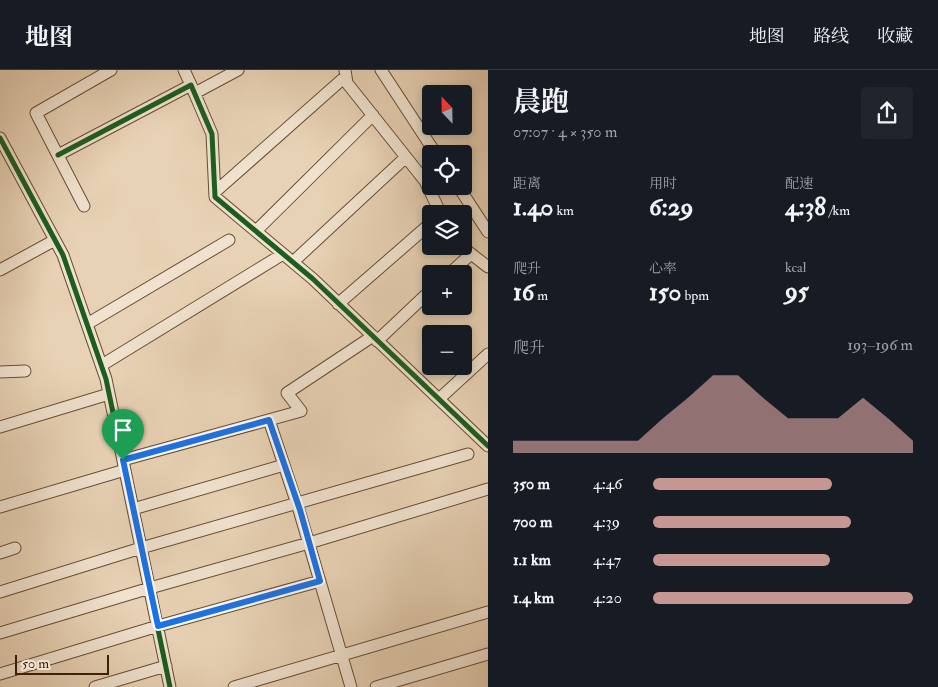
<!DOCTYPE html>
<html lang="zh">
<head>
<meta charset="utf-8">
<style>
	body { margin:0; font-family:"IM FELL Double Pica","Noto Serif SC",serif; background:#20242c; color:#f1f3f6; height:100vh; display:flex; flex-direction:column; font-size:19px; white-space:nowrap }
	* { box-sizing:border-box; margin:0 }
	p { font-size:16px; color:#9ea1a6 }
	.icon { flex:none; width:28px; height:28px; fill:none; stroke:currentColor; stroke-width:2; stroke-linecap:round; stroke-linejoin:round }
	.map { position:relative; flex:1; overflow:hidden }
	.side { display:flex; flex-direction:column; background:#171b24; width:450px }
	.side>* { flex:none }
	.needle { width:32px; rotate:338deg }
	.buttons { position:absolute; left:422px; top:15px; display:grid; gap:10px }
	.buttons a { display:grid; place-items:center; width:50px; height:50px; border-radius:5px; background:#171b24; box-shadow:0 2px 8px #0003; font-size:25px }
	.scale { position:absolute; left:15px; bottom:12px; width:94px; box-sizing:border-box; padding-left:5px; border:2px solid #3d2109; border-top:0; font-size:14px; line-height:18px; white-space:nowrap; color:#3d2109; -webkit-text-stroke:4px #f0e2cf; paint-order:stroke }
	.pin { position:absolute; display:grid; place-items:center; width:42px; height:42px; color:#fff; margin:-51px -21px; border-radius:50% 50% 50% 0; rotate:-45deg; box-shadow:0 0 5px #0007 }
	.pin .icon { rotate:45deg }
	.round { display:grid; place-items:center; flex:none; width:52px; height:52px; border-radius:5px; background:#20242c }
	.overview { display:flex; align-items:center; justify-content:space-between; height:85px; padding:0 25px }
	h1 { font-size:28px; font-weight:700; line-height:38px }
	.stats { display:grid; grid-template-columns:repeat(3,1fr); gap:8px; height:85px; padding:5px 25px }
	.stats div { display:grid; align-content:center }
	.stats b { font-size:25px; font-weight:700 }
	.stats small { font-size:14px; font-weight:400 }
	.stats p { font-size:14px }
	.chart { height:140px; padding:10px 25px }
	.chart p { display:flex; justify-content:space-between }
	.chart svg { width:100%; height:90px; margin-top:5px; fill:#c59692; opacity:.7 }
	ul { padding:0 25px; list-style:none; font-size:16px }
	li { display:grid; grid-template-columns:80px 60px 1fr; align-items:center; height:38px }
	li i { height:12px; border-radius:6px; background:#c59692 }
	header { display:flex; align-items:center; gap:30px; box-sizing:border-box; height:70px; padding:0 25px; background:#171b24; border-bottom:1px solid #363941 }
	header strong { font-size:24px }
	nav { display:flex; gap:28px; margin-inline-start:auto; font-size:18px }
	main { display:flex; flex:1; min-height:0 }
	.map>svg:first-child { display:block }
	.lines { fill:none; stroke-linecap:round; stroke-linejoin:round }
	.minor-casing { stroke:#684d34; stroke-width:13 }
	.minor { stroke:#f0e2cf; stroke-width:11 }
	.cycleway-casing { stroke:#f0e2cf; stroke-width:8 }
	.cycleway { stroke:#1b5e20; stroke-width:5 }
	.route-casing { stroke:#fff; stroke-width:10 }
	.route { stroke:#1a73e8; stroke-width:6 }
</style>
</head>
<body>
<header>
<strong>地图</strong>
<nav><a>地图</a><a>路线</a><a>收藏</a></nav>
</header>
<main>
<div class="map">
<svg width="488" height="617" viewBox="0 0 488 617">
	<rect width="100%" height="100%" fill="#e8d2b5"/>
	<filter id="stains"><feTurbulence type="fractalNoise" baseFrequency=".004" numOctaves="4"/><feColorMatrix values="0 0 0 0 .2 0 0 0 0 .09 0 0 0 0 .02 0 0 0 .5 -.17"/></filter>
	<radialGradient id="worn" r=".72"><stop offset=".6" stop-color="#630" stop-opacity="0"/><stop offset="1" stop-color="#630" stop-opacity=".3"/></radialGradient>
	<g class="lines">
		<g class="minor-casing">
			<path id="minor" d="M184 0 191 15
				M345 0 347 13 425 111 441 144
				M381 0 436 84
				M195 23 238 0
				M0 68 63 185 106 309 170 617
				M58 85 191 15 212 64 215 127 313 209 488 376
				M458 116 488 162
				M215 122 346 6
				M84 136 36 43 111 0
				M256 161 373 45
				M461 176 488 197
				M293 192 406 87
				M0 200 55 170
				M449 204 471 184
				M338 234 431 153
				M87 254 229 170
				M377 271 431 220
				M102 295 283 184
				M0 302 25 301
				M439 329 488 284
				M269 350 299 440 351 617
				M0 357 109 324
				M123 390 301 341 287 323 373 266
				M0 437 125 400
				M133 439 284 395
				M0 483 15 478
				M0 522 141 478 468 384
				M0 563 150 518 309 473 488 419
				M0 604 158 556 320 511
				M95 617 166 596
				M234 617 488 542
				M376 617 488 584"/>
		</g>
		<use href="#minor" class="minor"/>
		<g class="cycleway-casing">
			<path id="cycleway" d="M0 68 63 185 106 309 170 617
				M58 85 191 15 212 64 215 127 313 209 488 376"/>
		</g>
		<use href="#cycleway" class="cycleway"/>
	</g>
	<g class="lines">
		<g class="route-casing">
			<path id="route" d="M269 350 300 440 320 511 158 556 123 390Z"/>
		</g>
		<use href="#route" class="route"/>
	</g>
	<rect width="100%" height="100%" filter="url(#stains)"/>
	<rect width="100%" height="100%" fill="url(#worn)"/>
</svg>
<div class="buttons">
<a><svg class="needle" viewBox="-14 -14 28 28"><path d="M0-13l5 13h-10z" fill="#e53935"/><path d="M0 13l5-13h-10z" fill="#9ea1a6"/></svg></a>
<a><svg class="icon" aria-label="locate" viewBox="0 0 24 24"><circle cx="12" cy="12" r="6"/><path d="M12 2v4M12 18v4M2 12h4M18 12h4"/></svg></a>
<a><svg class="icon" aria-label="layers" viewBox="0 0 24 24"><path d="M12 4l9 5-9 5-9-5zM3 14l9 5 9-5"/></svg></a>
<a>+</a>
<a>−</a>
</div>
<div class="scale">50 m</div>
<div class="pin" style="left:123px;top:390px;background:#1e9e55"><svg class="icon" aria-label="arrive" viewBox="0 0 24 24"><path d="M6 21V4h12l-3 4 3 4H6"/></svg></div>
</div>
<section class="side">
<div class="overview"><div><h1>晨跑</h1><p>07:07 · 4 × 350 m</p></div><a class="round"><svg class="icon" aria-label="share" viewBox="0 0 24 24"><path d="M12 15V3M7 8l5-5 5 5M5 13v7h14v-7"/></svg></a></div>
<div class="stats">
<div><p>距离</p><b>1.40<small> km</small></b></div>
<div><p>用时</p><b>6:29</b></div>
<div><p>配速</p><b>4:38<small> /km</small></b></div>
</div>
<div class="stats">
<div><p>爬升</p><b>16<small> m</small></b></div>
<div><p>心率</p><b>150<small> bpm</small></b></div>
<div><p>kcal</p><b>95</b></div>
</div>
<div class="chart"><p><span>爬升</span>193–196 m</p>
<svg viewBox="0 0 160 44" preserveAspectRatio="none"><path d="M0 44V38L10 38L20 38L30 38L40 38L50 38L60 27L70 17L80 6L90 6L100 17L110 27L120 27L130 27L140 17L150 27L160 38V44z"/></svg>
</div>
<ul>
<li><b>350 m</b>4:46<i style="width:69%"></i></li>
<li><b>700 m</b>4:39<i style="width:76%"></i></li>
<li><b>1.1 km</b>4:47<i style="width:68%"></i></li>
<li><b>1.4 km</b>4:20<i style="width:100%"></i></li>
</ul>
</section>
</main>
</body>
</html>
